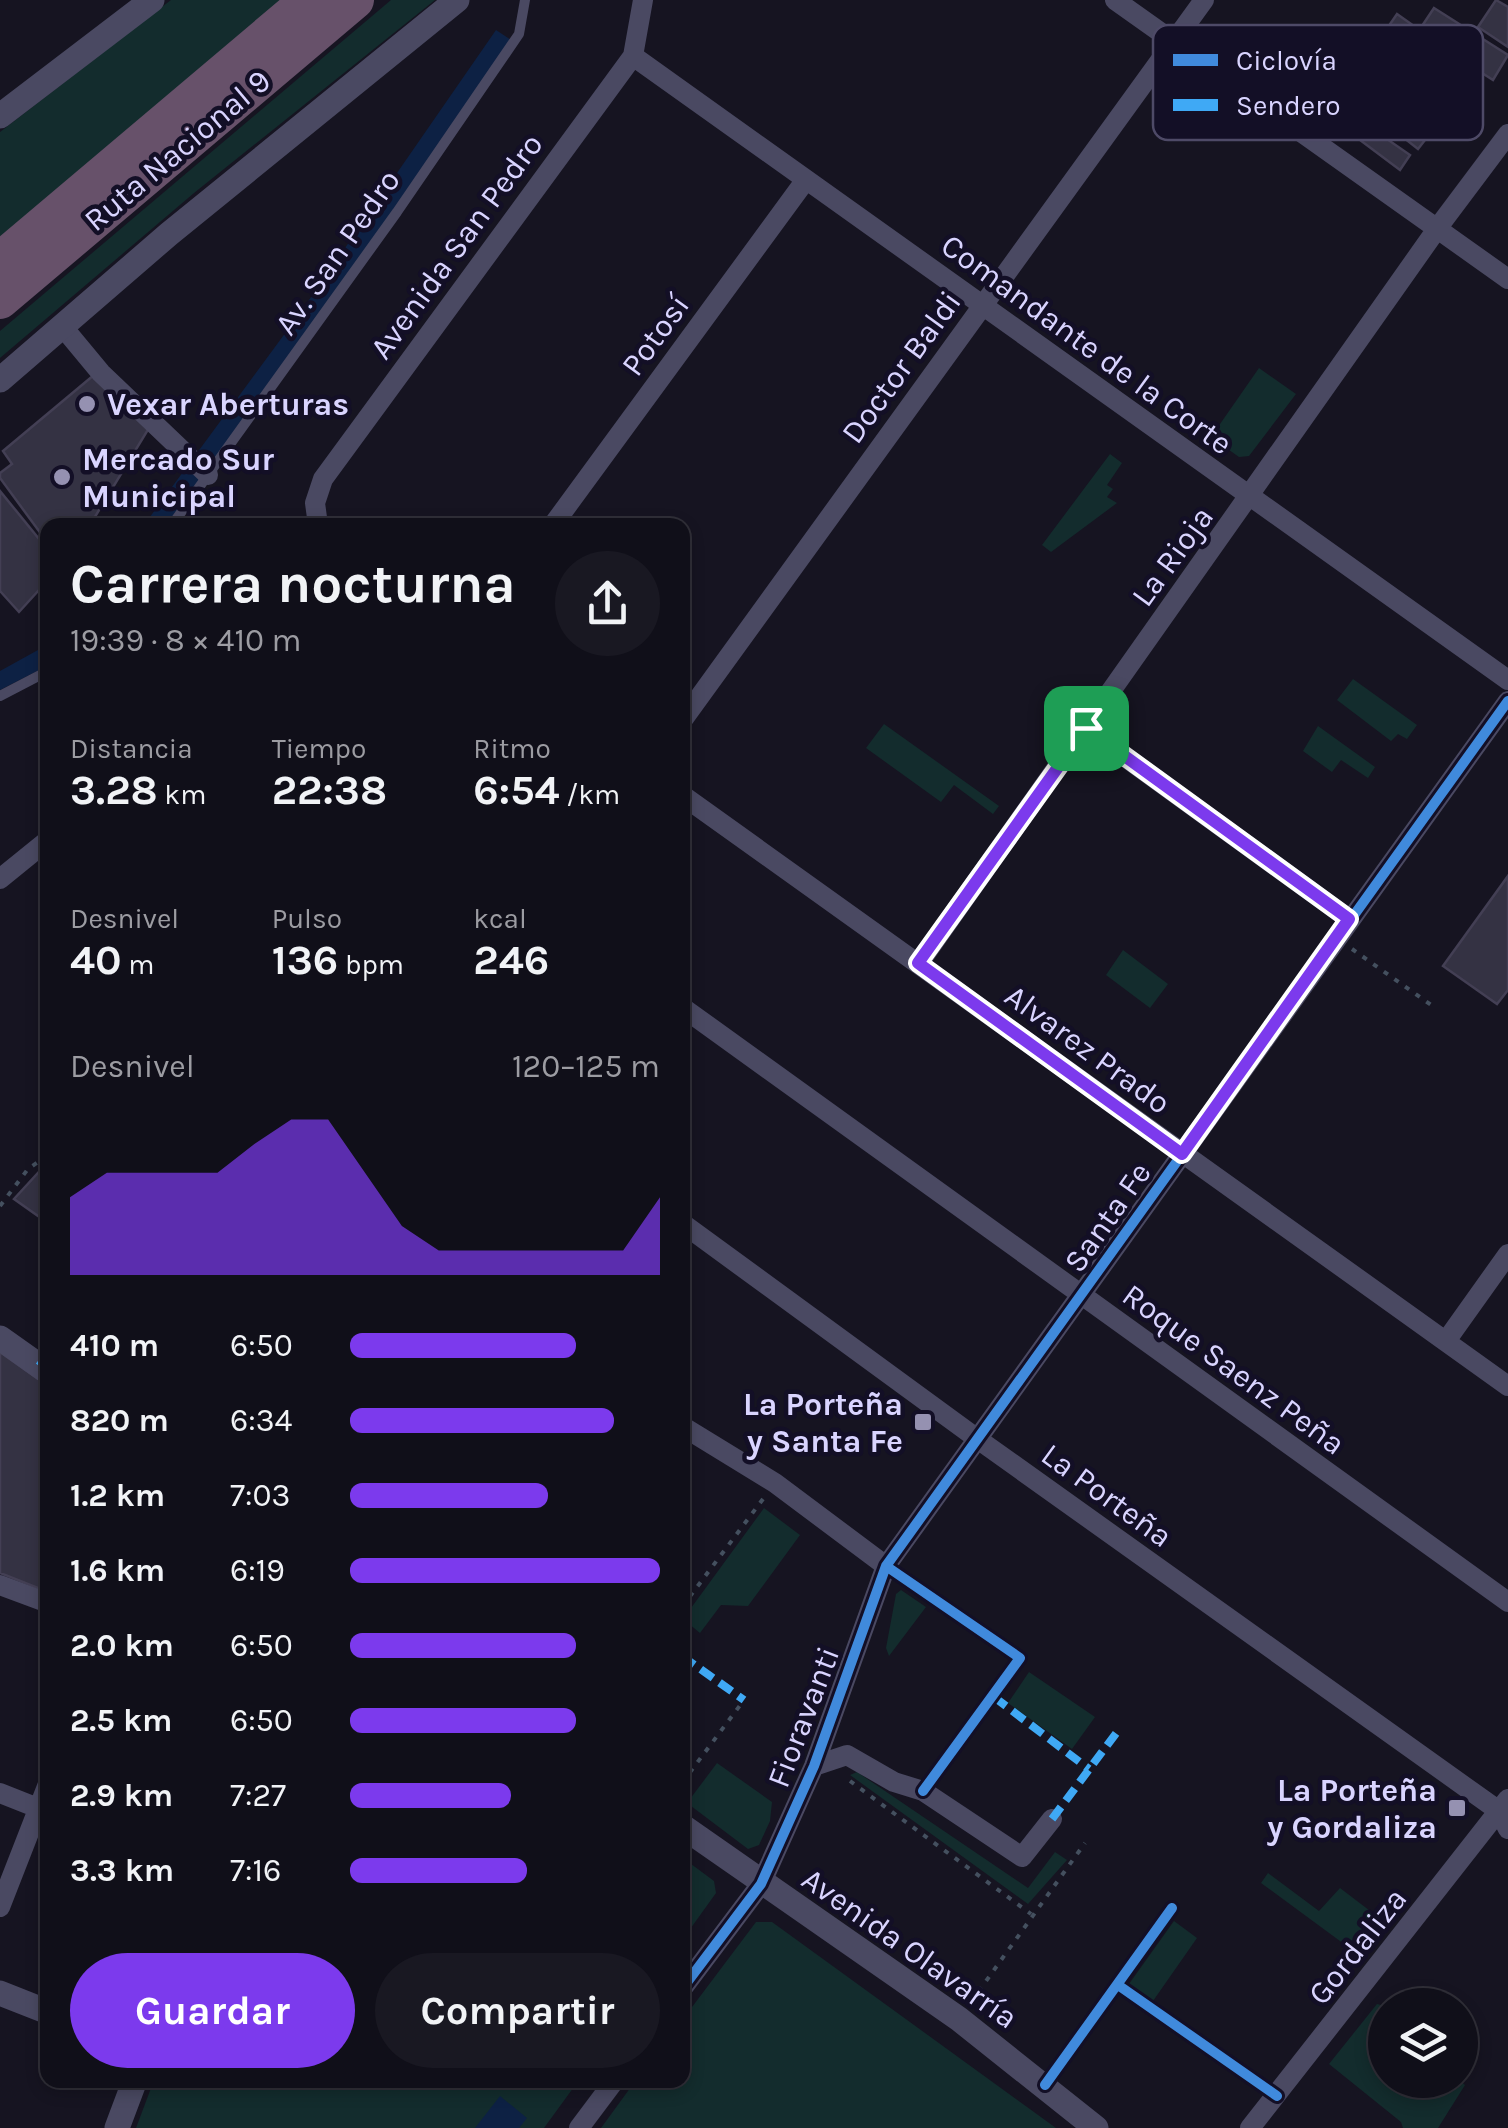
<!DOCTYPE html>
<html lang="es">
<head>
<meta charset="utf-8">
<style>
	body { margin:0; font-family:Karla,sans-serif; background:#191822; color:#f1f3f6; height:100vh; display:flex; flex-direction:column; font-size:38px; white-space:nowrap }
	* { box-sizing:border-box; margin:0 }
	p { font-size:32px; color:#9c9ca2 }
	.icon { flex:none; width:55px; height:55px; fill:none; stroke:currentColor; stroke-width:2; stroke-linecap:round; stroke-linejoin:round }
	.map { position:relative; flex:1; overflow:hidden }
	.panel { position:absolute; left:40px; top:518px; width:650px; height:1570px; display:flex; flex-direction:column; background:#100f19; border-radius:20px; box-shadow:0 5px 15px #0003,0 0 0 2px #302f38 }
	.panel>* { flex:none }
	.controls { position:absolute; left:1368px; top:1988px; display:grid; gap:20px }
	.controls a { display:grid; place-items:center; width:110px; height:110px; border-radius:50%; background:#100f19; box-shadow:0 5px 15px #0003,0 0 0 2px #302f38; font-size:50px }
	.pin { position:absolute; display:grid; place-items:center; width:85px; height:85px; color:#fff; margin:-42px; border-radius:20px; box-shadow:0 5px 15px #0006 }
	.round { display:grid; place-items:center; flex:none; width:105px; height:105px; border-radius:52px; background:#191822 }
	.overview { display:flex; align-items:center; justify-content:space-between; height:170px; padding:0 30px }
	h1 { font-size:55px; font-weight:700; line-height:75px }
	.figures { display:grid; grid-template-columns:repeat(3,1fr); gap:15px; height:170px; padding:10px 30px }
	.figures div { display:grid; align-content:center }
	.figures b { font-size:42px; font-weight:700 }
	.figures small { font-size:28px; font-weight:400 }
	.figures p { font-size:28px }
	.chart { height:280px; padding:20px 30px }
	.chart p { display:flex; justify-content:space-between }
	.chart svg { width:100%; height:180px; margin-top:10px; fill:#7c3aed; opacity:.7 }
	.cta { display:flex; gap:20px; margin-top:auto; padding:20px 30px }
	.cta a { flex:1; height:115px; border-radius:60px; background:#7c3aed; color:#fff; font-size:40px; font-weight:700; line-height:115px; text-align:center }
	.cta a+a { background:#191822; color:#f1f3f6 }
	ul { padding:0 30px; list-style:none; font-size:32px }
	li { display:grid; grid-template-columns:160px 120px 1fr; align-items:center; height:75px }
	li i { height:25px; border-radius:12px; background:#7c3aed }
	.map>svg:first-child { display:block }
	.green { fill:#132c2d }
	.water { fill:#0d2144 }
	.building { fill:#343243; stroke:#433f54; stroke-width:2.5 }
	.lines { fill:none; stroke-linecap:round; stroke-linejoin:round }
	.path { stroke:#44505f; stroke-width:4; stroke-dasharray:5 8; stroke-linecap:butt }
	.service { stroke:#4a4962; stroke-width:10 }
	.minor { stroke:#4a4962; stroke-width:20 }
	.tertiary { stroke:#4a4962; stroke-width:25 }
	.motorway { stroke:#67516a; stroke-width:38 }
	.quiet { stroke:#3fa9f5; stroke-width:8; stroke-dasharray:15 8; stroke-linecap:butt }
	.cycleway-casing { stroke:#130f26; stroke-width:16 }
	.cycleway { stroke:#408adc; stroke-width:10 }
	.route-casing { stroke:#fff; stroke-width:20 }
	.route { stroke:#7c3aed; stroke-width:12 }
	.poi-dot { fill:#9591b1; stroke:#130f26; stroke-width:4 }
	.labels { text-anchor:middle; stroke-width:9; stroke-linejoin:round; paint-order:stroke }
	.street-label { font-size:32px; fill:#d9d4ff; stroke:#130f26 }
	.poi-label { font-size:32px; font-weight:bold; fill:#d9d4ff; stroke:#130f26; text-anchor:start }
	.key { fill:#130f26; stroke:#4e4a67; stroke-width:2.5 }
	.key-label { font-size:28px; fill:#d9d4ff }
</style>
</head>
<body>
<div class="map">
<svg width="1508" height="2128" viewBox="0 0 1508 2128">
	<rect width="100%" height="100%" fill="#161421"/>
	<path class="green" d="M171 0H289L0 246V132Z
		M391 0H435L194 193 0 358V331Z
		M1259 368 1296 394 1249 456 1239 457 1211 437Z
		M1110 454 1122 463 1107 485 1113 489 1107 497 1117 503 1051 552 1042 545Z
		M1353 679 1417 725 1407 739 1398 734 1391 741 1337 700Z
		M884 724 999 806 993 814 954 785 941 802 866 748Z
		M1318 726 1375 767 1368 778 1341 760 1332 772 1303 751Z
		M1123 950 1168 984 1150 1008 1106 975Z
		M764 1508 800 1535 748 1606 721 1605 700 1633 683 1619Z
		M901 1590 926 1607 889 1656 886 1648 896 1594Z
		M1029 1672 1095 1717 1072 1749 1008 1703Z
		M717 1763 772 1802 770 1821 759 1845 748 1849 687 1803Z
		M857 1772 1028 1888 1055 1852 1067 1860 1028 1904 850 1775Z
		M683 1858 714 1881 716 1893 683 1939Z
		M1268 1873 1319 1911 1340 1888 1382 1920C1377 1939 1364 1946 1344 1944L1261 1883Z
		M1174 1921 1197 1938 1153 2001 1129 1984Z
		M756 1922H772L1056 2128H601L636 2080H682L683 2019Z
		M1377 2004 1385 2006V2080H1459L1465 2085 1438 2128H1403L1401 2122 1329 2064Z
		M154 2080H579L544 2128H136Z"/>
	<path class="water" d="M496 30 511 40 315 323 166 525H144L300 313Z
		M47 645V666L0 690V671Z
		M500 2096 527 2118 519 2128H475Z"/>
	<path class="building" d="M1496 0 1508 7V47L1478 27Z
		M1434 8 1508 55 1493 80 1418 32Z
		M1397 14 1414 26 1377 80 1360 68Z
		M1352 82 1399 116 1384 137 1410 155 1400 170 1328 116Z
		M1408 112 1432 131 1418 149 1394 130Z
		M94 375 149 428 90 525H48L47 542 0 478V473L12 464 3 451Z
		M0 491 48 550V580L19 612 0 591Z
		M1508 876V990L1497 1004 1443 966Z
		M48 1162V1223L14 1199Z
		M0 1352 48 1386V1592L0 1573Z"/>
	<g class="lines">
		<path class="path" d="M1352 949 1434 1007
			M0 1206 28 1169 48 1155
			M682 1607 763 1499
			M850 1781 1031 1914
			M682 1783 744 1700
			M971 2002 1085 1843"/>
		<path class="service" d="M172 525 397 212 519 34 525 0
			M0 696 48 671"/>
		<path class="minor" d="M1115 0 1508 279
			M633 56 1508 680
			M62 326 101 373 208 475
			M318 525 315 503 323 479 633 56 643 0
			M553 525 805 181
			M682 721 1204 0
			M1085 728 1349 919
			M682 795 1508 1386
			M0 879 48 840
			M919 963 1439 226 1508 134
			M682 1007 1508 1602
			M682 1223 979 1440 1499 1811 1508 1829
			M1446 1341 1508 1254
			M682 1426 775 1483 886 1566
			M0 1585 48 1603
			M814 1766 847 1755 894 1782 923 1791 1022 1857 1052 1819
			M0 1793 48 1812
			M0 1907 48 1784
			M682 1989 761 1884 814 1766 886 1566 1508 701
			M579 2128 615 2080
			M1250 2128 1508 1799"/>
		<path class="tertiary" d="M0 116 152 0
			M0 380 169 234 457 0
			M0 1338 48 1372
			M682 1826 959 2019 1096 2128
			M0 1993 48 2012
			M117 2128 135 2080"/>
		<path class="motorway" d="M0 261 309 0
			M0 300 355 0"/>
		<path class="quiet" d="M39 1366 48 1355
			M682 1656 744 1700
			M994 1697 1089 1769
			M1052 1819 1120 1728"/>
		<g class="cycleway-casing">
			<path id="cycleway" d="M886 1566 1020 1658 923 1791
				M1118 1985 1277 2096
				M682 1989 761 1884 814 1766 886 1566 1508 701
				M1045 2085 1172 1908"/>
		</g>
		<use href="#cycleway" class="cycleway"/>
	</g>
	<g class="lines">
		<g class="route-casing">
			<path id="route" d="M1086 728 1349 919 1182 1154 918 963Z"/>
		</g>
		<use href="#route" class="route"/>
	</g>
	<g class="poi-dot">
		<circle cx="87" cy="404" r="10"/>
		<circle cx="62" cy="477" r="10"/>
		<rect x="913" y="1412" width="20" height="20" rx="5"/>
		<rect x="1447" y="1798" width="20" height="20" rx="5"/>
	</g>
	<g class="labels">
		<g class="street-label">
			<text transform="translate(177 150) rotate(-40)" y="11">Ruta Nacional 9</text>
			<text transform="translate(456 246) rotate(-54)" y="11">Avenida San Pedro</text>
			<text transform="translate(337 252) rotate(-55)" y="11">Av. San Pedro</text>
			<text transform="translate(655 335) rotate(-54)" y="11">Potosí</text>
			<text transform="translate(1087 344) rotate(36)" y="11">Comandante de la Corte</text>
			<text transform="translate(901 367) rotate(-54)" y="11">Doctor Baldi</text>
			<text transform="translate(1172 556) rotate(-54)" y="11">La Rioja</text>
			<text transform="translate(1088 1049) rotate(36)" y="11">Alvarez Prado</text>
			<text transform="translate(1107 1217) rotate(-55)" y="11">Santa Fe</text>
			<text transform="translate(1234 1369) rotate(36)" y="11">Roque Saenz Peña</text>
			<text transform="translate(1107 1495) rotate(36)" y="11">La Porteña</text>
			<text transform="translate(803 1717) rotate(-69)" y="11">Fioravanti</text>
			<text transform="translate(1357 1946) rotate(-52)" y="11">Gordaliza</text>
			<text transform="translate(910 1948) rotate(35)" y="11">Avenida Olavarría</text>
		</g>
		<g class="poi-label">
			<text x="107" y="415">Vexar Aberturas</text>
			<text x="82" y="470">Mercado Sur<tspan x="82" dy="37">Municipal</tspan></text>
			<text x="903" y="1415" text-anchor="end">La Porteña<tspan x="903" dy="37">y Santa Fe</tspan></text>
			<text x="1437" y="1801" text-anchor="end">La Porteña<tspan x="1437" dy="37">y Gordaliza</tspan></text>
		</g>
	</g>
	<rect x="1153" y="25" width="330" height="115" rx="15" class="key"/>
	<rect x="1173" y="54" width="45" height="12" fill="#408adc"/>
	<rect x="1173" y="99" width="45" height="12" fill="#3fa9f5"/>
	<g class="key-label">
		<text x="1236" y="70">Ciclovía</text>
		<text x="1236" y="115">Sendero</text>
	</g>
</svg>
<div class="controls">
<a><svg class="icon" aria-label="layers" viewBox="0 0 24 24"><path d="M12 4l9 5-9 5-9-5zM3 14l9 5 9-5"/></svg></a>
</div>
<div class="pin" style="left:1086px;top:728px;background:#1e9e55"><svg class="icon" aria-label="arrive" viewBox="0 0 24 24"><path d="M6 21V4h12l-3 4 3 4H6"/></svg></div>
<section class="panel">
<div class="overview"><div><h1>Carrera nocturna</h1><p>19:39 · 8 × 410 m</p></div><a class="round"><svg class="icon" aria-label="share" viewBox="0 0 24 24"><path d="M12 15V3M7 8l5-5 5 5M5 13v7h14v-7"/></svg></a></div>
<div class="figures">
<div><p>Distancia</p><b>3.28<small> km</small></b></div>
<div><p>Tiempo</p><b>22:38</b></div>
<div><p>Ritmo</p><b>6:54<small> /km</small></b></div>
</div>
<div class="figures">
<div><p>Desnivel</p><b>40<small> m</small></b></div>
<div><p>Pulso</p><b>136<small> bpm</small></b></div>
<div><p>kcal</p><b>246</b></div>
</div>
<div class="chart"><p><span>Desnivel</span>120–125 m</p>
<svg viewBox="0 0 160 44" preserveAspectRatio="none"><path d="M0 44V25L10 19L20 19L30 19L40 19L50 12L60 6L70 6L80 19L90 32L100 38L110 38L120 38L130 38L140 38L150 38L160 25V44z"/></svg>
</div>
<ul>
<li><b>410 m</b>6:50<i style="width:73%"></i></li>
<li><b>820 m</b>6:34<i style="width:85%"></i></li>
<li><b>1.2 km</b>7:03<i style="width:64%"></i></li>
<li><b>1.6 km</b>6:19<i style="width:100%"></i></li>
<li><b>2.0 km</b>6:50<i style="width:73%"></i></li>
<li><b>2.5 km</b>6:50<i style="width:73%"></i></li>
<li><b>2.9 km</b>7:27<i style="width:52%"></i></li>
<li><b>3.3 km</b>7:16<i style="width:57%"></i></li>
</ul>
<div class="cta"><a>Guardar</a><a>Compartir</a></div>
</section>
</div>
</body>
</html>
